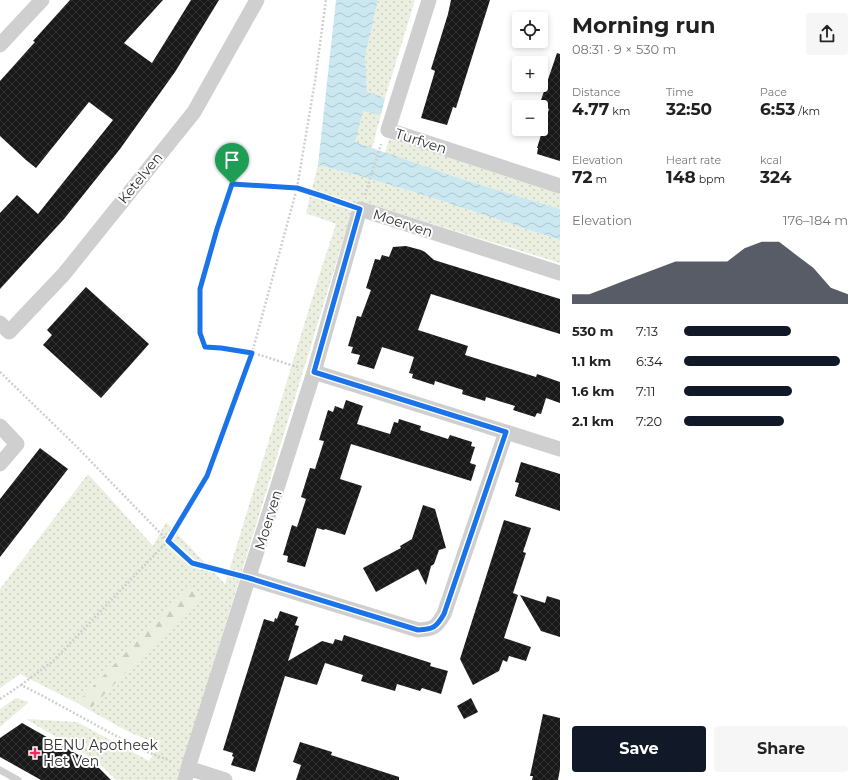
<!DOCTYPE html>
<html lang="en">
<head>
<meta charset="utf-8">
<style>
	body { margin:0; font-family:Montserrat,sans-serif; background:#f6f6f6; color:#222; height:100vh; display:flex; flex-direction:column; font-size:15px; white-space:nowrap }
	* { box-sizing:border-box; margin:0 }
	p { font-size:13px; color:#767676 }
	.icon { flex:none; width:22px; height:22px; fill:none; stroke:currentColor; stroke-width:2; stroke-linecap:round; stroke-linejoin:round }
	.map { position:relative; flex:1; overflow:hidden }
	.sheet { display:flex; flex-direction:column; background:#fff; width:300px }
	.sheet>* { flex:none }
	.buttons { position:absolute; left:512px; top:12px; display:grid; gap:8px }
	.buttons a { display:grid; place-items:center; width:36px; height:36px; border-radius:4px; background:#fff; box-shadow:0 2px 6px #0003; font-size:20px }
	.pin { position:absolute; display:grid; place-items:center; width:34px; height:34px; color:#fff; margin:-41px -17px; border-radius:50% 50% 50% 0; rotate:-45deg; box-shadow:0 0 4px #0007 }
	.pin .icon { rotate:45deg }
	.round { display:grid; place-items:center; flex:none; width:42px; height:42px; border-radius:4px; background:#f6f6f6 }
	.headline { display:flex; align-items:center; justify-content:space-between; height:68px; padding:0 12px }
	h1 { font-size:22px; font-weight:700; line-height:30px }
	.figures { display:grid; grid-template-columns:repeat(3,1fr); gap:6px; height:68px; padding:4px 12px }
	.figures div { display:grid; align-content:center }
	.figures b { font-size:17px; font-weight:700 }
	.figures small { font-size:11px; font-weight:400 }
	.figures p { font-size:11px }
	.chart { height:112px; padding:8px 12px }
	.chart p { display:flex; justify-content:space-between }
	.chart svg { width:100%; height:72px; margin-top:4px; fill:#111827; opacity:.7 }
	.primary-button { display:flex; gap:8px; margin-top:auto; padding:8px 12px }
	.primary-button a { flex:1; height:46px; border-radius:4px; background:#111827; color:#fff; font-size:16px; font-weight:700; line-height:46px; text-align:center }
	.primary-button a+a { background:#f6f6f6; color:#222 }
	ul { padding:0 12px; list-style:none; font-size:13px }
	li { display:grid; grid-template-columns:64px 48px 1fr; align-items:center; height:30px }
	li i { height:10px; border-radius:5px; background:#111827 }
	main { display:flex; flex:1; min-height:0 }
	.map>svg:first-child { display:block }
	.grass { fill:url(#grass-dots) }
	.forest { fill:url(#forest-firs) }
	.water { fill:url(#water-waves) }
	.building { fill:url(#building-cross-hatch) }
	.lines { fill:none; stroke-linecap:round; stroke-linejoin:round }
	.path { stroke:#cfcfcf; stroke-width:2.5; stroke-dasharray:2 2; stroke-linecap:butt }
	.lane { stroke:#cfcfcf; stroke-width:7 }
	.street { stroke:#cfcfcf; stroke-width:15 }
	.route-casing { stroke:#fff; stroke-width:8 }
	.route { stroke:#1a73e8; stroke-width:5 }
	.poi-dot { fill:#f12b5a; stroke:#fff; stroke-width:1.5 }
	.labels { text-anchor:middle; stroke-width:4; stroke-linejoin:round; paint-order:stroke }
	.street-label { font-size:14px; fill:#323232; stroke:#fff }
	.poi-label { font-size:14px; fill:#323232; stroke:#fff; text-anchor:start }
</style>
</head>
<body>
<main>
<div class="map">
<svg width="560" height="780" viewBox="0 0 560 780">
	<defs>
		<pattern id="grass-dots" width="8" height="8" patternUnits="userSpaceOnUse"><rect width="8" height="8" fill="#ebefe0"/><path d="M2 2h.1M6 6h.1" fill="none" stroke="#cacdc1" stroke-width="1.8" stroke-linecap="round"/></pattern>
		<pattern id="forest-firs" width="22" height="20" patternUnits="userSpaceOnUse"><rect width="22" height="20" fill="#ebefe0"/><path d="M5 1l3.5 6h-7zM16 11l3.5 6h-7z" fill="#cacdc1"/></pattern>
		<pattern id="water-waves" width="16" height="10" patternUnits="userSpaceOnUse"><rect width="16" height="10" fill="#cbe7f0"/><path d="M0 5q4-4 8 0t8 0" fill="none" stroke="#afc7ce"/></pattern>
		<pattern id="building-cross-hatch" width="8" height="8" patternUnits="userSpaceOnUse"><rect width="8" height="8" fill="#191919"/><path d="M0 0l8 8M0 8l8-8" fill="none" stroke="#323232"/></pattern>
	</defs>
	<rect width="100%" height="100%" fill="#fff"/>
	<path class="grass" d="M378 0H415L385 98 367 93 365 56Z
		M363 110 381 115 372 148 354 142Z
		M389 139 560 192V209L459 178 385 153Z
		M318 165C400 185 480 214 560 240V263L384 209 372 206 346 231 178 780H116L99 763 26 719 77 722 149 761 159 745 129 732 89 710 201 596 191 586 77 703 20 674 0 688V589L88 474 153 546 166 522 225 584 319 276 336 224 306 213Z
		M16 698 29 702 0 727V709Z"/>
	<path class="forest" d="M191 585 201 596 89 710 77 703Z"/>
	<path class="water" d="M336 0H378L365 56 367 92 385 98 381 115 363 111 355 142 459 178 560 209V240C480 214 400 185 318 165Z"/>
	<path class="building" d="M70 0H163L124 43 152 63 191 0H219L175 72 120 149 64 219 0 289V213L17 195 38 214 113 120 89 102 36 168 26 160 0 136V81L35 42 33 41Z
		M451 0H490L456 108 453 107 447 125 421 118 435 71 431 69 448 14Z
		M557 53 560 54V161L537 154 538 148H537L549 109 539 106Z
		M406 246 421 250 425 252 434 260 560 299V334L431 294 418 330 468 346 465 355 536 377 537 374 560 382V403L546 398 541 414 537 413 535 417 513 410 515 406 486 397 485 401 462 394 463 390 435 381 434 385 412 378 413 374 409 373 414 357 382 347 374 369 357 364 360 355 351 353 353 347 348 346 357 316 361 317 371 290 366 288 375 259 380 260 382 255 389 257 393 247Z
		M86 287 149 344 101 398 43 345 52 335 47 330Z
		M346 400 363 406 357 424 390 434 394 422 398 423 399 419 421 426 420 430 448 439 450 435 472 442 471 446 475 447 470 463 476 465 471 481 351 444 340 479 362 486 345 535 325 529 324 530 317 528 305 567 287 562 288 556 283 555 292 525 297 527 306 499 301 497 310 468 315 469 324 441 319 440 328 410 333 412 335 406 343 409Z
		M40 448 68 469 0 557V499Z
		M521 462 560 474V511L515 496 519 483 515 482Z
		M423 505 435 509 446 548 439 550 434 564 431 566 426 585 418 569 376 592 363 568 401 548 400 546 412 539Z
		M504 520 531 528 523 552 526 553 513 593 518 595 504 638 531 647 526 661 509 656 507 662 503 660 499 671 473 685 460 659Z
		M520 595 545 603 547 596 560 600V637L541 631Z
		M280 611 298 617 295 625 299 626 288 661 322 641 333 644 335 639 342 641 344 635 431 663 430 666 448 671 441 694 422 688 420 691 397 684 395 691 361 681 363 675 325 663 317 685 285 676 255 772 231 765 234 757 232 756 233 753 223 750 239 698 264 619 274 622 275 618 277 619Z
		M471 698 478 712 464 719 457 706Z
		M543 714 560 718V769L558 780H532L533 776H530Z
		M22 723 96 765 111 780H41L0 757V738Z
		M300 742 332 752 331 755 399 777V780H296L301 765 293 762Z"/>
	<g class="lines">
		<path class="path" d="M365 195 381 144
			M298 367C283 363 268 357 253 353 238 349 221 348 205 347L200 333V289L217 229 232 183 297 188 345 204
			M0 372 76 446 168 541 192 563 233 574
			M21 685 53 661 168 541 207 476 252 353 297 188 315 81 326 0
			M0 699 21 685 41 695 140 749 173 762"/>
		<path class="lane" d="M0 770 18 780"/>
		<path class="street" d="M429 0 388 130 560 186
			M0 45 42 0
			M0 323 9 332 64 274 194 112 257 0
			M314 372 560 449
			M0 426 17 444 0 464
			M249 578 418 630C433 629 436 628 444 614L506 432
			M188 768 225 780
			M185 780 188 768 314 372 360 209 560 273"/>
	</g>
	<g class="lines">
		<g class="route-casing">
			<path id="route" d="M232 184 297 188 322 196 360 209 314 372 506 432 444 614C436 628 433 629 418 630L249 578 192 563 168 541 207 476 252 353 221 348 205 347 200 333V289L217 229Z"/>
		</g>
		<use href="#route" class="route"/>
	</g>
	<path class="poi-dot" d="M33 747h4v4h4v4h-4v4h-4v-4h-4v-4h4z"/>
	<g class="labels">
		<g class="street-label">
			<text transform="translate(421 141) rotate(18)" y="5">Turfven</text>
			<text transform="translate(140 178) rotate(-51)" y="5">Ketelven</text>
			<text transform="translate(403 223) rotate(18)" y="5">Moerven</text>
			<text transform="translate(268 520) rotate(-73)" y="5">Moerven</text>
		</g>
		<g class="poi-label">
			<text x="43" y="750">BENU Apotheek<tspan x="43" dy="16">Het Ven</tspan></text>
		</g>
	</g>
</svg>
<div class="buttons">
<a><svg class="icon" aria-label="locate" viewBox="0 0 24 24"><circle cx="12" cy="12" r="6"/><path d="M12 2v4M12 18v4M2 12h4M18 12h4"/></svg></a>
<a>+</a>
<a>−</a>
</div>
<div class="pin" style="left:232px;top:184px;background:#1e9e55"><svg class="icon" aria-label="arrive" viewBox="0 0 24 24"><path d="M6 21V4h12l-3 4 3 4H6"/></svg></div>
</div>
<section class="sheet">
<div class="headline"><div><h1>Morning run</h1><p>08:31 · 9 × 530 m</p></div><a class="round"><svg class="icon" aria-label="share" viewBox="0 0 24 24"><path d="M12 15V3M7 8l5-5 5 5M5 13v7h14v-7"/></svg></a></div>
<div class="figures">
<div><p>Distance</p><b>4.77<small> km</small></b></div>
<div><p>Time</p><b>32:50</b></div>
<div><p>Pace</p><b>6:53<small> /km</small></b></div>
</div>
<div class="figures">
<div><p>Elevation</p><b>72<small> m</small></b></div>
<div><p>Heart rate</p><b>148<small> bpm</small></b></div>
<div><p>kcal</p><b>324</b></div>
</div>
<div class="chart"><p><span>Elevation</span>176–184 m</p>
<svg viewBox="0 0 160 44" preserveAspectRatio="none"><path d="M0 44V38L10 38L20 34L30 30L40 26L50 22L60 18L70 18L80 18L90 18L100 10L110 6L120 6L130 14L140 22L150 34L160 38V44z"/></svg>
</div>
<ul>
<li><b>530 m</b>7:13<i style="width:65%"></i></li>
<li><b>1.1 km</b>6:34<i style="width:95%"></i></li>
<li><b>1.6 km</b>7:11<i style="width:66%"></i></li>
<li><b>2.1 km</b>7:20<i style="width:61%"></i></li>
</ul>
<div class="primary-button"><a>Save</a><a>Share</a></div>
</section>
</main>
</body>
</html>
